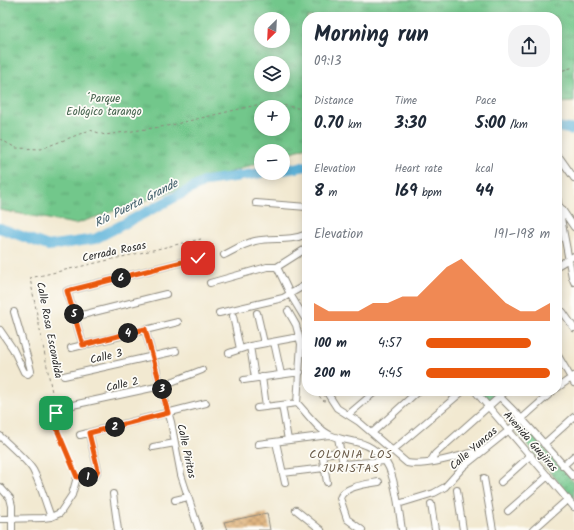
<!DOCTYPE html>
<html lang="en">
<head>
<meta charset="utf-8">
<style>
	body { margin:0; font-family:Kalam,sans-serif; background:#f2f2f3; color:#1f2937; height:100vh; display:flex; flex-direction:column; font-size:15px; white-space:nowrap }
	* { box-sizing:border-box; margin:0 }
	p { font-size:13px; color:#747a83 }
	.icon { flex:none; width:22px; height:22px; fill:none; stroke:currentColor; stroke-width:2; stroke-linecap:round; stroke-linejoin:round }
	.map { position:relative; flex:1; overflow:hidden }
	.details { position:absolute; left:302px; top:12px; width:260px; height:384px; display:flex; flex-direction:column; background:#fff; border-radius:16px; box-shadow:0 2px 10px #0003 }
	.details>* { flex:none }
	.needle { width:26px; rotate:204deg }
	.fabs { position:absolute; left:254px; top:12px; display:grid; gap:8px }
	.fabs a { display:grid; place-items:center; width:36px; height:36px; border-radius:50%; background:#fff; box-shadow:0 2px 10px #0003; font-size:20px }
	.pin { position:absolute; display:grid; place-items:center; width:34px; height:34px; color:#fff; margin:-17px; border-radius:8px; box-shadow:0 2px 6px #0006 }
	.km { position:absolute; width:20px; height:20px; margin:-10px; border-radius:50%; background:#222; color:#fff; font-size:11px; line-height:20px; text-align:center }
	.round { display:grid; place-items:center; flex:none; width:42px; height:42px; border-radius:16px; background:#f2f2f3 }
	.summary { display:flex; align-items:center; justify-content:space-between; height:68px; padding:0 12px }
	h1 { font-size:22px; font-weight:800; line-height:30px }
	.metrics { display:grid; grid-template-columns:repeat(3,1fr); gap:6px; height:68px; padding:4px 12px }
	.metrics div { display:grid; align-content:center }
	.metrics b { font-size:17px; font-weight:800 }
	.metrics small { font-size:11px; font-weight:400 }
	.metrics p { font-size:11px }
	.chart { height:112px; padding:8px 12px }
	.chart p { display:flex; justify-content:space-between }
	.chart svg { width:100%; height:72px; margin-top:4px; fill:#ea580c; opacity:.7 }
	ul { padding:0 12px; list-style:none; font-size:13px }
	li { display:grid; grid-template-columns:64px 48px 1fr; align-items:center; height:30px }
	li i { height:10px; border-radius:5px; background:#ea580c }
	.map>svg:first-child { display:block }
	.grass { fill:url(#grass-dots); stroke:#4e795b }
	.park { fill:url(#park-tufts); stroke:#4e795b; fill-rule:evenodd }
	.lines { fill:none; stroke-linecap:round; stroke-linejoin:round }
	.river { stroke:#5eb4da; stroke-width:10 }
	.building { fill:url(#building-cross-hatch) }
	.minor-casing { stroke:#8e8a7e; stroke-width:8 }
	.path { stroke:#8e8a7e; stroke-width:1; stroke-dasharray:3 3; stroke-linecap:butt }
	.minor { stroke:#fff; stroke-width:6 }
	.route-casing { stroke:#fff; stroke-width:8 }
	.route { stroke:#ea580c; stroke-width:5 }
	.labels { text-anchor:middle; stroke-width:3.5; stroke-linejoin:round; paint-order:stroke }
	.park-label { font-size:11px; fill:#44624d; stroke:#fdfcf7 }
	.street-label { font-size:11px; fill:#2b2b2b; stroke:#fdfcf7 }
	.water-label { font-size:12px; font-style:italic; fill:#3d5b68; stroke:#fdfcf7 }
	.neighbourhood-label { font-size:12px; letter-spacing:1px; fill:#6a5b49; stroke:#fdfcf7 }
</style>
</head>
<body>
<div class="map">
<svg width="574" height="530" viewBox="0 0 574 530">
	<defs>
		<pattern id="grass-dots" width="8" height="8" patternUnits="userSpaceOnUse"><rect width="8" height="8" fill="#72c78b"/><path d="M2 2h.1M6 6h.1" fill="none" stroke="#5ea272" stroke-width="1.8" stroke-linecap="round"/></pattern>
		<pattern id="park-tufts" width="24" height="20" patternUnits="userSpaceOnUse"><rect width="24" height="20" fill="#72c78b"/><path d="M3 7l-1-3M5 7V3M7 7l1-3M15 17l-1-3M17 17v-4M19 17l1-3" fill="none" stroke="#5ea272"/></pattern>
		<pattern id="building-cross-hatch" width="8" height="8" patternUnits="userSpaceOnUse"><rect width="8" height="8" fill="#e0b580"/><path d="M0 0l8 8M0 8l8-8" fill="none" stroke="#b69369"/></pattern>
	</defs>
	<rect width="100%" height="100%" fill="#fdfcf7"/>
	<filter id="ink" filterUnits="userSpaceOnUse"><feTurbulence type="fractalNoise" baseFrequency=".025" numOctaves="2"/><feDisplacementMap in="SourceGraphic" scale="8" xChannelSelector="R" yChannelSelector="G"/><feConvolveMatrix kernelMatrix="1 2 1 2 8 2 1 2 1" color-interpolation-filters="sRGB"/></filter>
	<filter id="wash" filterUnits="userSpaceOnUse"><feTurbulence type="fractalNoise" baseFrequency=".012" numOctaves="4" result="noise"/><feDisplacementMap in="SourceGraphic" scale="16" xChannelSelector="R" yChannelSelector="G"/><feGaussianBlur stdDeviation="0.9" result="paint"/><feColorMatrix in="noise" values="0 0 0 0 0 0 0 0 0 0 0 0 0 0 0 0 0 1.4 0 .05"/><feComposite in="paint" operator="in"/></filter>
	<g filter="url(#wash)">
		<rect width="100%" height="100%" fill="#f2e9d1"/>
		<path class="grass" d="M523 425 574 482V501L515 430Z"/>
		<path class="park" d="M0 0H574V102L557 103V17H307V147L283 155V151H261V162L75 224 0 210ZM261 19H283V41H261ZM261 63H283V85H261ZM261 107H283V129H261Z
			M477 391H492L497 397 488 405Z"/>
		<g class="lines">
			<path class="river" d="M557 127 574 130
				M283 170 307 166
				M0 228 48 246 95 239 206 181 261 173"/>
		</g>
		<g id="blocks">
			<path class="building" d="M267 513 270 530H227L224 522Z"/>
		</g>
	</g>
	<g filter="url(#ink)">
		<use href="#blocks" fill-opacity="0" stroke="#8e8a7e" stroke-width="1"/>
		<g class="lines">
			<g class="minor-casing">
				<path id="minor" d="M560 158 574 178
					M557 197 572 277 574 282
					M256 203 307 207
					M561 208 574 227
					M224 255C234 250 243 244 255 241 274 237 288 242 307 234
					M557 266 574 256
					M277 267 290 294 307 322
					M277 267 307 248
					M210 283 267 267H277
					M288 311 296 325 301 344 297 403C307 413 317 429 330 435 338 439 348 440 356 442 372 445 386 457 391 473 397 491 399 511 402 530
					M563 312 574 328
					M219 313 283 298 307 284
					M257 313 264 343
					M233 316 240 349
					M74 317 166 294
					M145 329 171 422 181 475 199 530
					M0 330 13 349 24 372 28 374 31 371 29 363 14 312
					M274 342 281 374
					M83 345 67 291 198 258
					M250 346 255 378
					M71 348 178 322
					M229 353 250 346 299 337
					M557 354 574 383
					M64 376 176 351
					M262 377 266 407
					M244 380 300 372
					M557 388 574 376
					M326 391 337 408 359 422 407 463C426 467 462 455 482 450
					M475 391 574 507
					M494 391 522 419 574 477
					M282 405 288 440
					M68 406 161 386 202 370
					M257 408 297 403
					M349 414 376 391
					M372 433 418 391
					M80 435 206 403
					M0 436C9 445 27 460 33 470 41 485 45 502 51 517
					M338 438 343 464 385 461
					M276 442 285 483
					M258 444 329 435
					M544 444 574 417
					M153 447 175 443
					M392 451 463 391
					M430 462 435 454 506 391
					M563 466 574 456
					M283 473 324 468
					M484 478 493 530
					M327 482 322 454 341 452
					M501 482 531 455
					M0 487 10 498 12 506V530
					M457 490 463 530
					M113 494 118 530
					M175 500 188 497
					M398 504 434 493 445 487 463 467 508 431 553 391
					M431 504 435 530
					M296 510 321 530
					M508 511 548 476
					M0 519 43 518 51 517 60 513 72 495 77 477 95 476 98 470 89 433
					M362 530 347 519 340 498C344 486 368 484 379 482
					M533 530 568 499"/>
			</g>
			<path class="path" d="M557 72 574 67
				M0 139 16 148 41 149 90 130 105 135 167 126 265 103 287 106 307 110
				M305 376 307 380
				M316 391 322 400 325 401
				M74 471 56 427V413L30 278 201 239"/>
			<use href="#minor" class="minor"/>
		</g>
	</g>
	<g class="lines" filter="url(#ink)">
		<g class="route-casing">
			<path id="route" d="M56 413V427L77 477 95 476 98 470 89 433 168 413 145 329 83 345 67 291 198 258"/>
		</g>
		<use href="#route" class="route"/>
	</g>
	<g class="labels">
		<g class="park-label">
			<text x="104" y="102">´Parque<tspan x="104" dy="13">Eológico tarango</tspan></text>
		</g>
		<g class="street-label">
			<text transform="translate(114 251) rotate(-12)" y="4">Cerrada Rosas</text>
			<text transform="translate(50 330) rotate(79)" y="4">Calle Rosa Escondida</text>
			<text transform="translate(106 356) rotate(-13)" y="4">Calle 3</text>
			<text transform="translate(122 384) rotate(-13)" y="4">Calle 2</text>
			<text transform="translate(531 441) rotate(49)" y="4">Avenida Guajiras</text>
			<text transform="translate(473 448) rotate(-41)" y="4">Calle Yuncas</text>
			<text transform="translate(187 451) rotate(78)" y="4">Calle Piritas</text>
		</g>
		<g class="water-label">
			<text transform="translate(136 203) rotate(-27)" y="4">Río Puerta Grande</text>
		</g>
		<g class="neighbourhood-label">
			<text x="351" y="458">COLONIA LOS<tspan x="351" dy="14">JURISTAS</tspan></text>
		</g>
	</g>
</svg>
<div class="fabs">
<a><svg class="needle" viewBox="-14 -14 28 28"><path d="M0-13l5 13h-10z" fill="#e53935"/><path d="M0 13l5-13h-10z" fill="#747a83"/></svg></a>
<a><svg class="icon" aria-label="layers" viewBox="0 0 24 24"><path d="M12 4l9 5-9 5-9-5zM3 14l9 5 9-5"/></svg></a>
<a>+</a>
<a>−</a>
</div>
<div class="pin" style="left:56px;top:413px;background:#1e9e55"><svg class="icon" aria-label="arrive" viewBox="0 0 24 24"><path d="M6 21V4h12l-3 4 3 4H6"/></svg></div>
<div class="pin" style="left:198px;top:258px;background:#d93025"><svg class="icon" aria-label="check" viewBox="0 0 24 24"><path d="M5 12l5 5 9-10"/></svg></div>
<b class="km" style="left:88px;top:477px">1</b>
<b class="km" style="left:115px;top:427px">2</b>
<b class="km" style="left:162px;top:389px">3</b>
<b class="km" style="left:128px;top:333px">4</b>
<b class="km" style="left:74px;top:314px">5</b>
<b class="km" style="left:121px;top:278px">6</b>
<section class="details">
<div class="summary"><div><h1>Morning run</h1><p>09:13</p></div><a class="round"><svg class="icon" aria-label="share" viewBox="0 0 24 24"><path d="M12 15V3M7 8l5-5 5 5M5 13v7h14v-7"/></svg></a></div>
<div class="metrics">
<div><p>Distance</p><b>0.70<small> km</small></b></div>
<div><p>Time</p><b>3:30</b></div>
<div><p>Pace</p><b>5:00<small> /km</small></b></div>
</div>
<div class="metrics">
<div><p>Elevation</p><b>8<small> m</small></b></div>
<div><p>Heart rate</p><b>169<small> bpm</small></b></div>
<div><p>kcal</p><b>44</b></div>
</div>
<div class="chart"><p><span>Elevation</span>191–198 m</p>
<svg viewBox="0 0 160 44" preserveAspectRatio="none"><path d="M0 44V33L10 38L20 38L30 38L40 33L50 33L60 29L70 29L80 20L90 11L100 6L110 15L120 24L130 33L140 38L150 38L160 33V44z"/></svg>
</div>
<ul>
<li><b>100 m</b>4:57<i style="width:85%"></i></li>
<li><b>200 m</b>4:45<i style="width:100%"></i></li>
</ul>
</section>
</div>
</body>
</html>
